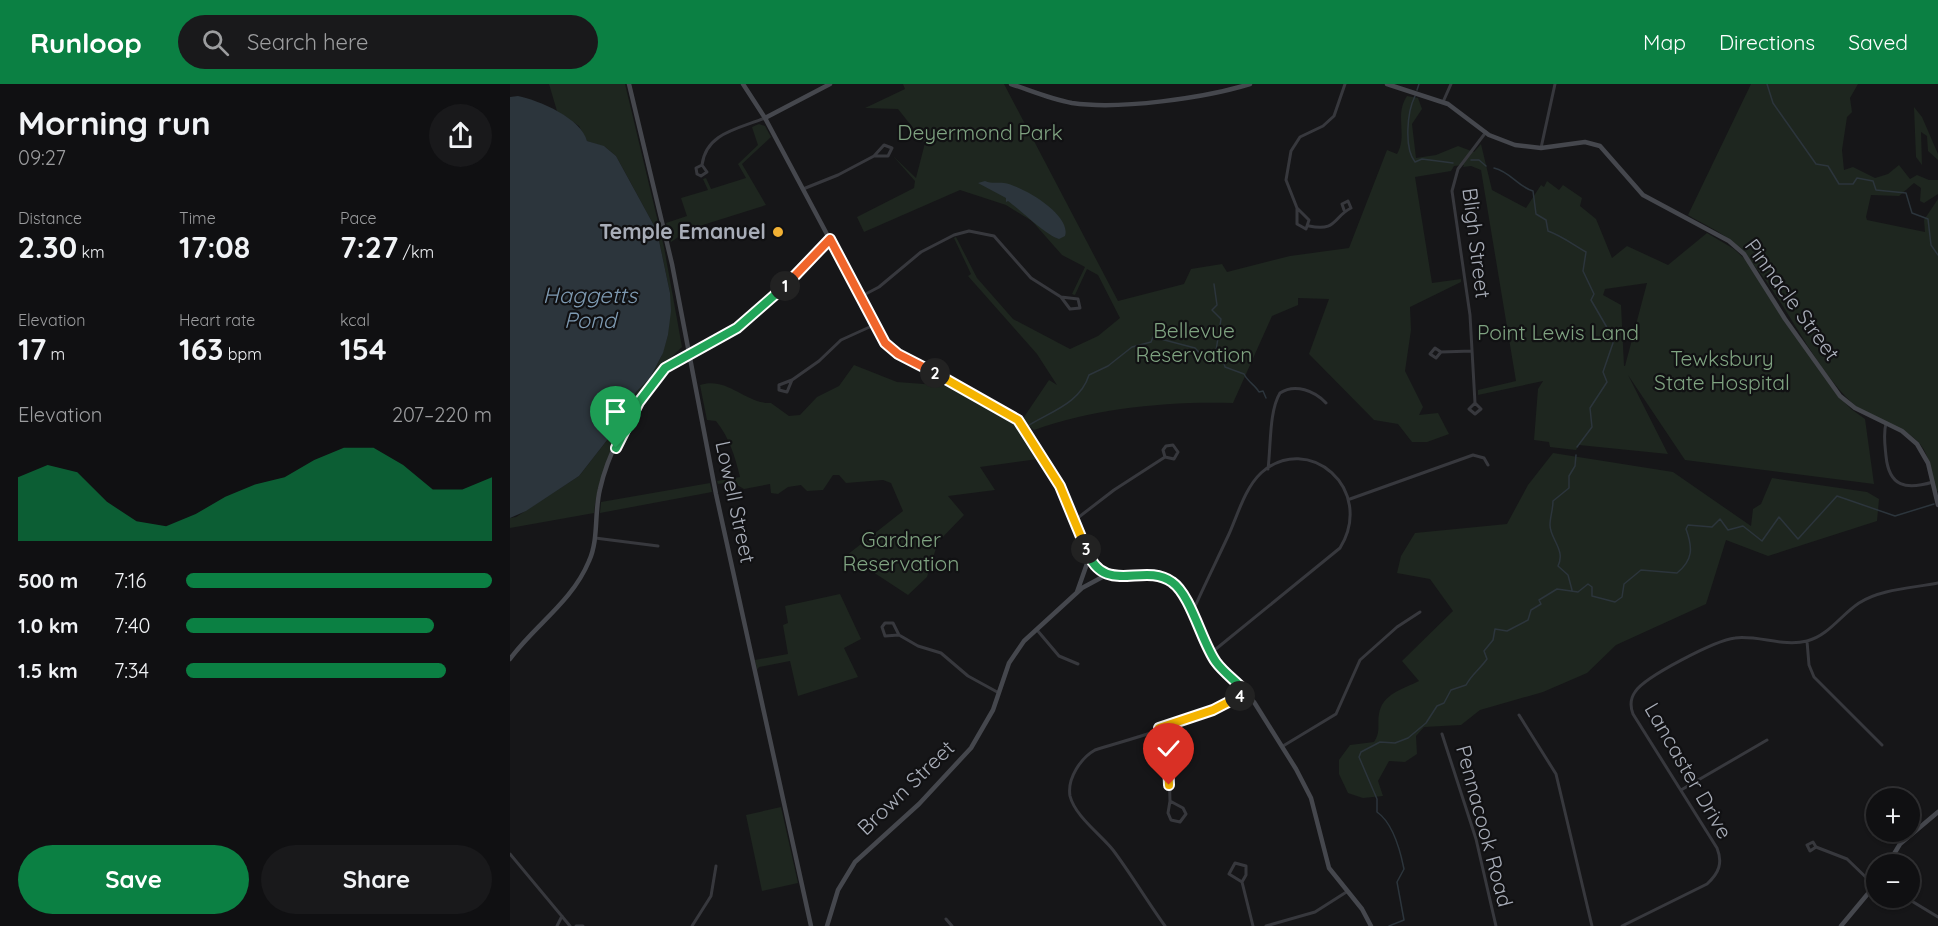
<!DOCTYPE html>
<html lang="en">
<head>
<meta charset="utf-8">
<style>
	body { margin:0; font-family:Quicksand,sans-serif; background:#19191b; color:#f1f3f6; height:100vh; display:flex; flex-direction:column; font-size:22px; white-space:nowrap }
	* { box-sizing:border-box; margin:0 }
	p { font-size:20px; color:#9c9d9f }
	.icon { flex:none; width:33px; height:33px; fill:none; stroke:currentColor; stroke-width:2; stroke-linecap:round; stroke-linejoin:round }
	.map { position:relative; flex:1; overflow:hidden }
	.sheet { display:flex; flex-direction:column; background:#101012; width:510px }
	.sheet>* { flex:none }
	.buttons { position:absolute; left:1356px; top:704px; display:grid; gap:12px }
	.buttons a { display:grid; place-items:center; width:54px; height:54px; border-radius:50%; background:#101012; box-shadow:0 2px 4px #0004,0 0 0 2px #303032; font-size:30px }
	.pin { position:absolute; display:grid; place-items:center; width:51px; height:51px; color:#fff; margin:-62px -26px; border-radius:50% 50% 50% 0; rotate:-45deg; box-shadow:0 0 6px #0007 }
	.pin .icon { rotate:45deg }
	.km { position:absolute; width:30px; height:30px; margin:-15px; border-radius:50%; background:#222; color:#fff; font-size:16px; line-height:30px; text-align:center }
	.round { display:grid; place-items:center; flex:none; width:63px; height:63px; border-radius:32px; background:#19191b }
	.summary { display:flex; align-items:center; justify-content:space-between; height:102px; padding:0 18px }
	h1 { font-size:33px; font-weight:700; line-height:45px }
	.metrics { display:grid; grid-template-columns:repeat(3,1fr); gap:9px; height:102px; padding:6px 18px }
	.metrics div { display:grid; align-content:center }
	.metrics b { font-size:30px; font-weight:700 }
	.metrics small { font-size:16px; font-weight:400 }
	.metrics p { font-size:16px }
	.chart { height:168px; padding:12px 18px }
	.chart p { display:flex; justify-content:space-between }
	.chart svg { width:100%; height:108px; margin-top:6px; fill:#0b8043; opacity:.7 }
	.action { display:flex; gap:12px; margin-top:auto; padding:12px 18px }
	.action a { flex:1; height:69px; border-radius:36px; background:#0b8043; color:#fff; font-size:24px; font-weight:700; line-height:69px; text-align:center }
	.action a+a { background:#19191b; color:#f1f3f6 }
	ul { padding:0 18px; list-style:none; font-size:20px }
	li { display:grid; grid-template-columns:96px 72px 1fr; align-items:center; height:45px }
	li i { height:15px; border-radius:8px; background:#0b8043 }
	header { display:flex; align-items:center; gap:36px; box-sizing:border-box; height:84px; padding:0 30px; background:#0b8043; color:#fff }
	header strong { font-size:28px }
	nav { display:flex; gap:33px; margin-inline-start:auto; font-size:21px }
	.search { width:420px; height:54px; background:#19191b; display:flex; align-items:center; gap:15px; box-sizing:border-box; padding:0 21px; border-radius:33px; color:#9c9d9f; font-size:22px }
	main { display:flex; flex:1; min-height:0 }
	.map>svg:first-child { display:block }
	.green { fill:#1e261f; fill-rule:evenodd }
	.water { fill:#2c353c }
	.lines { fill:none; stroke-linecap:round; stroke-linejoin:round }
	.stream { stroke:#2c353c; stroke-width:1.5 }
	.street { stroke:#37383d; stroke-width:3 }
	.secondary { stroke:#45474d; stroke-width:4.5 }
	.split-1-casing { stroke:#fff; stroke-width:12 }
	.split-2-casing { stroke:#fff; stroke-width:12 }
	.split-3-casing { stroke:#fff; stroke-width:12 }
	.split-4-casing { stroke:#fff; stroke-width:12 }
	.split-5-casing { stroke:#fff; stroke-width:12 }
	.split-1 { stroke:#22a559; stroke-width:8 }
	.split-2 { stroke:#f0652b; stroke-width:8 }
	.split-3 { stroke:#f5b400; stroke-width:8 }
	.split-4 { stroke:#22a559; stroke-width:8 }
	.split-5 { stroke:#f5b400; stroke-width:8 }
	.poi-dot { fill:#f2b134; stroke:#111113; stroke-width:2 }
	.labels { text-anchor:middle; stroke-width:4.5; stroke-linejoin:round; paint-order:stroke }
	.park-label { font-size:21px; fill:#7fa381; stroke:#111113 }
	.poi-label { font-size:21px; font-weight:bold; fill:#a8adb8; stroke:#111113; text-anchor:end }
	.street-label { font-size:21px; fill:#a8adb8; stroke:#111113 }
	.water-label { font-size:22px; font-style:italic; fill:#7f9bb3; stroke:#111113 }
</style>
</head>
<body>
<header>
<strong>Runloop</strong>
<div class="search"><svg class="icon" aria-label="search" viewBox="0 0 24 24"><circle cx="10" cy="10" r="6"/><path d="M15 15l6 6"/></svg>Search here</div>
<nav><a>Map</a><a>Directions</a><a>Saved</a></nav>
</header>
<main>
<section class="sheet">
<div class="summary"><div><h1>Morning run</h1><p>09:27</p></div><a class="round"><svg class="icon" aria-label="share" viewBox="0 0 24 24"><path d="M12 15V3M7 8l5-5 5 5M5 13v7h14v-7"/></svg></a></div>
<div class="metrics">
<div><p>Distance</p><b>2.30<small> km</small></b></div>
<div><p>Time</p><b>17:08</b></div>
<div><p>Pace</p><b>7:27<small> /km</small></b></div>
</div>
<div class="metrics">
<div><p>Elevation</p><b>17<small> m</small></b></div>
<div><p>Heart rate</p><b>163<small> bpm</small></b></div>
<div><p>kcal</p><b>154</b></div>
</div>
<div class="chart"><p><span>Elevation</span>207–220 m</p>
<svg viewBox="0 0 160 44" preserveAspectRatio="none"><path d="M0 44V18L10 13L20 16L30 28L40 36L50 38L60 33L70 26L80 21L90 18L100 11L110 6L120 6L130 13L140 23L150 23L160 18V44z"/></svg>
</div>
<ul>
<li><b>500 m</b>7:16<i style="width:100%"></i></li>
<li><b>1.0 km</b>7:40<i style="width:81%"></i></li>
<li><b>1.5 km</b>7:34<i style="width:85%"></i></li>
</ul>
<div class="action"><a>Save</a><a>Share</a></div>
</section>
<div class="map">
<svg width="1428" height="842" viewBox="0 0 1428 842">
	<rect width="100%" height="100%" fill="#161618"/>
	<path class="green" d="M39 0H115L154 163 172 263C161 274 149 284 139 296 114 328 88 389 84 429L0 444V434L6 433 69 392 112 337 126 308 140 294 151 273 158 251 160 209 147 147 106 72 95 63 77 57 69 42 47 27Z
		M393 0H494L608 217 674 200 681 185 712 180 717 188 780 172 839 164 877 66 887 70C898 52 884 31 897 12L908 14 912 25 902 40 906 74 926 71 948 62 964 68 971 60 982 106 1016 124 1031 101 1034 103 1037 97 1049 106 1053 101 1072 114 1070 122 1086 135 1102 174 1117 162 1158 181 1197 149 1224 165 1237 177 1325 308 1341 325 1355 335 1364 400 1175 376 1118 291 1158 370 1069 361 1066 366 1040 363 1039 358 1024 356 1028 305 1033 297 968 311V306L1006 297 971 86 961 82 953 83 954 81 944 82 941 87 905 93 922 199 951 195V198L900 223 901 246 895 287 913 323 909 331 928 329 939 350 917 358H902L888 340 864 336 799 270 819 215 788 214V221L762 232 723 319C658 317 585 324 524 346L512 336 539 296 547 301 527 270 458 192 461 190 444 154 446 153 467 194 503 235 560 265 588 252 610 234 588 191 577 185 565 211 562 210 575 183 552 171 522 137 496 121 450 106 354 148 347 133 404 104 405 97 383 72 406 94 415 59 388 25 355 24 395 5ZM1137 199 1115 282H1114L1111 221 1093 211 1095 205Z
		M1241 0H1348L1340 14 1342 28 1337 33 1332 66 1334 86 1343 83 1365 94 1378 90 1389 81 1400 95 1407 91 1419 96H1428V110L1414 119 1410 117 1411 104 1404 99 1389 112 1361 111 1356 133 1357 136 1415 148 1414 136 1428 115V407H1426C1422 392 1420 372 1410 360 1391 338 1361 337 1341 318 1293 271 1268 195 1217 154 1206 145 1191 139 1178 131Z
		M1404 23 1412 33 1428 70V76L1418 67 1417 52 1411 48 1412 81 1406 73Z
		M249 40 255 42 261 53 232 80 256 121 180 145 161 158 156 139 177 132 171 114 198 106 193 95 196 94 201 105 236 94 228 80 248 61 242 43Z
		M344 281 387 298 440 302 489 325 506 337 528 375 470 383 485 406 438 412 454 431 428 458 417 493 398 511 337 471 393 427 381 399 373 396 336 399 329 391H323L313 406 297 407 291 401 278 403 268 410 261 409 260 400 234 405 222 398 208 400 207 397 230 393C225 372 219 353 206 337L197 336 190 301C217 292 236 320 261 319L279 332 290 331 307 313 329 302Z
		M1043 369 1163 388 1241 442 1243 425 1251 420 1262 394 1357 408 1369 415 1367 437 1258 472 1216 456 1196 520 1106 561 1077 589 1033 608 970 626 951 641 914 643 906 652 907 670 895 678 879 677 868 697 873 712 853 714 838 709 829 690V676L840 661 864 658C871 647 867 642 869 630 872 610 893 605 909 597L892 577 943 527 920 495 887 489 891 472 905 449 997 440 1018 401Z
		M200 399 202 408 90 429 91 418Z
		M330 510 351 555 334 564 348 593 288 612 280 577 249 583 247 586 245 576 278 570 273 541 278 539 275 522Z
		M271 723 288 799 252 807 236 731Z"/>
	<path class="water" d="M8 12C29 16 72 35 77 57L94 62 106 72 147 147 160 209 161 227 158 251 153 269 140 294 126 308 112 337 69 392 16 427 0 434V13Z
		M475 97C482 100 488 98 494 99 513 102 562 131 555 152L549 155C534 150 512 127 498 117L496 118V114L468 99Z"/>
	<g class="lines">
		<path class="stream" d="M1257 0 1263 19 1306 80 1318 82 1329 100H1343L1347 94 1363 97 1366 106 1396 109 1402 129 1418 135 1421 161 1428 171
			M907 6 909 0
			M905 12C897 28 894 64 905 78L912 75 943 79
			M961 76H969L976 82
			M984 84C1001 88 1008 103 1023 107L1026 130 1036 136 1038 147C1052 152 1062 160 1076 168L1073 187 1084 210 1081 216 1099 247 1103 259 1093 288 1097 298 1080 324 1082 343 1067 363
			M704 200 707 221 702 226 711 235 705 273
			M706 274 714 279 715 283 734 290C738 298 745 301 749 308L753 307 756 314
			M516 343C539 328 570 320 579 291L598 282 622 263 641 258 643 253 685 264 698 278 705 274
			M1062 506 1058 491 1048 482C1056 466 1040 455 1040 441 1040 433 1043 426 1043 417L1059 404V392L1065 382 1066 371
			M879 842 894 836 887 798 894 785C890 765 883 739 867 728V715L849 673 851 668 870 658 885 659 898 654 916 639 927 622 934 619 941 606 956 601C962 590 970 585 977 575L974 567 983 556 985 545 997 547 1018 536 1021 526 1031 520 1029 516 1047 505 1068 508 1078 500 1082 503V512L1105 518 1112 513 1114 500 1131 486 1167 489C1183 476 1183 464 1176 445L1178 441 1202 443 1210 435 1218 446 1233 442 1252 457 1269 433 1288 455 1327 412 1385 432 1424 420"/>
		<path class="street" d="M933 18 941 0
			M1031 64 1045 0
			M192 81 197 88 191 92 187 90 186 84 192 81C196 49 228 45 255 34
			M293 105 328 91 364 72H378L382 64 374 61 364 72
			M787 124 799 136 796 145 787 140V124L776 96 781 67 790 53 813 42 824 32 835 0
			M799 142C827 148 823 133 841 124L838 117 832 120 834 126
			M350 213 369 203 411 168 444 151 459 147 484 152 521 194 551 213 560 225 570 224 568 215 551 213
			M931 268 926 274 920 270 925 264 931 268 962 267
			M282 296 277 308 269 306V301L282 296 309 277 331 256 364 241
			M965 319 971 325 965 330 959 325 965 319 960 231 942 107 948 85 976 48
			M1376 339C1373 351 1375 361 1376 372 1379 403 1396 406 1423 398
			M758 385C761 362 759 327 770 309 785 299 805 307 816 319
			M840 415 963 371 974 374 978 381
			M565 436 604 406 655 373 664 375 668 368 663 361 656 362 653 366 655 373
			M85 454 148 462
			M682 529C694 502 707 476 719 450 728 430 735 404 751 389 798 347 866 405 830 464L701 569
			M527 546 549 572 568 580
			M389 551 383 539H375L372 543 375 552 389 551 408 562 431 569 458 592 489 609
			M1297 557 1299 581 1304 593 1372 661
			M1009 631 1046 690 1082 842
			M649 644 659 684 660 717 673 724 676 730 670 738 661 736 658 729 660 717
			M932 650 966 755 986 842
			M773 662 826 630 850 576 887 543 910 528
			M1171 706 1257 656
			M1306 763 1300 767 1297 761 1303 758 1306 763 1337 775 1365 802
			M0 770 60 842
			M732 798 719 790 725 779 736 782V791L732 798 743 842
			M1395 813 1428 833
			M436 835 442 842
			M47 842 52 832
			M66 842H73
			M182 842 201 812 206 782
			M655 842C637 817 621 790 603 766 590 750 565 732 560 712 557 694 571 674 585 666 623 654 708 632 735 607
			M756 842 805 828 838 807
			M1112 842 1197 800C1209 789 1213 779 1207 764L1123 630C1120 622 1120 615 1125 608 1134 593 1206 556 1225 554 1248 551 1273 563 1297 557 1318 552 1332 530 1349 519 1370 505 1403 504 1428 499"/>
		<path class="secondary" d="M119 0 162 180 206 410 301 842
			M233 0 255 34 375 259 389 270 508 336 550 402 579 474 588 486 598 490 651 493 660 496 667 503 705 577 744 618 786 685 801 714 819 784 852 825 861 842
			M501 0C522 7 540 15 562 19 610 26 694 14 740 0
			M877 0 938 20 979 51 1005 61 1031 64 1075 58 1090 62 1133 111 1219 157 1234 170 1275 235 1330 312 1345 324 1392 347 1407 360 1418 379 1428 421
			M255 34 320 0
			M567 508 579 474
			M0 575C25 541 62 518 79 477 89 455 84 429 90 405 97 373 120 326 141 299 163 270 198 262 228 243 262 222 293 186 319 155
			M1378 780 1390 760 1428 728
			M317 842 328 806 345 778 409 720 461 664 483 626 499 579 514 557 572 504 598 490
			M1331 842 1366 800"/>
	</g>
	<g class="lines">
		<g class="split-1-casing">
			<path id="split-1" d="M106 364 129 318 155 284 227 244 275 202"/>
		</g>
		<g class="split-2-casing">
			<path id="split-2" d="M275 202 320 155 375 259 388 270 425 289"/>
		</g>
		<g class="split-3-casing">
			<path id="split-3" d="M425 289 508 336 550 402 576 465"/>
		</g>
		<g class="split-4-casing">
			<path id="split-4" d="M576 465C594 514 633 477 662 498 681 511 692 559 706 578 714 589 726 597 735 607L730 612"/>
		</g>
		<g class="split-5-casing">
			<path id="split-5" d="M659 701 658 675 649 644 703 626 730 612"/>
		</g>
		<use href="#split-1" class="split-1"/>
		<use href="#split-2" class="split-2"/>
		<use href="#split-3" class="split-3"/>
		<use href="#split-4" class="split-4"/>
		<use href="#split-5" class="split-5"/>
	</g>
	<circle class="poi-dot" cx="268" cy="148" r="6"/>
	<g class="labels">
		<g class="park-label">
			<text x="470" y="56">Deyermond Park</text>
			<text x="684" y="254">Bellevue<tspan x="684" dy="24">Reservation</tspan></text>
			<text x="1048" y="256">Point Lewis Land</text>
			<text x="1212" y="282">Tewksbury<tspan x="1212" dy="24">State Hospital</tspan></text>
			<text x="391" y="463">Gardner<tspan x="391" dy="24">Reservation</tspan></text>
		</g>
		<g class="poi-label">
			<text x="256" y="155">Temple Emanuel</text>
		</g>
		<g class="street-label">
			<text transform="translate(966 159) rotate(83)" y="7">Bligh Street</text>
			<text transform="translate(1282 216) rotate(54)" y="7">Pinnacle Street</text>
			<text transform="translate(225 418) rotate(78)" y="7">Lowell Street</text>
			<text transform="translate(1178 687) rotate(60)" y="7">Lancaster Drive</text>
			<text transform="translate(396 704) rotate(-44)" y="7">Brown Street</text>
			<text transform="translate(974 742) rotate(75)" y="7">Pennacook Road</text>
		</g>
		<g class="water-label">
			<text x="80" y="219">Haggetts<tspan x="80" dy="25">Pond</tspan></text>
		</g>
	</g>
</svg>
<div class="buttons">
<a>+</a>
<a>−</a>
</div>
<div class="pin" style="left:106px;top:364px;background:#1e9e55"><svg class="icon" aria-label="arrive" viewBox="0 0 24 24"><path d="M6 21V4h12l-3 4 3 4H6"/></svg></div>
<div class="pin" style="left:659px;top:701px;background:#d93025"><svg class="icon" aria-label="check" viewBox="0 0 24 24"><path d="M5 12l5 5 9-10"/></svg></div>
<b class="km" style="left:275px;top:202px">1</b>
<b class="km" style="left:425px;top:289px">2</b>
<b class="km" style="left:576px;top:465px">3</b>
<b class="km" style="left:730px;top:612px">4</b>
</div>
</main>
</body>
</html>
